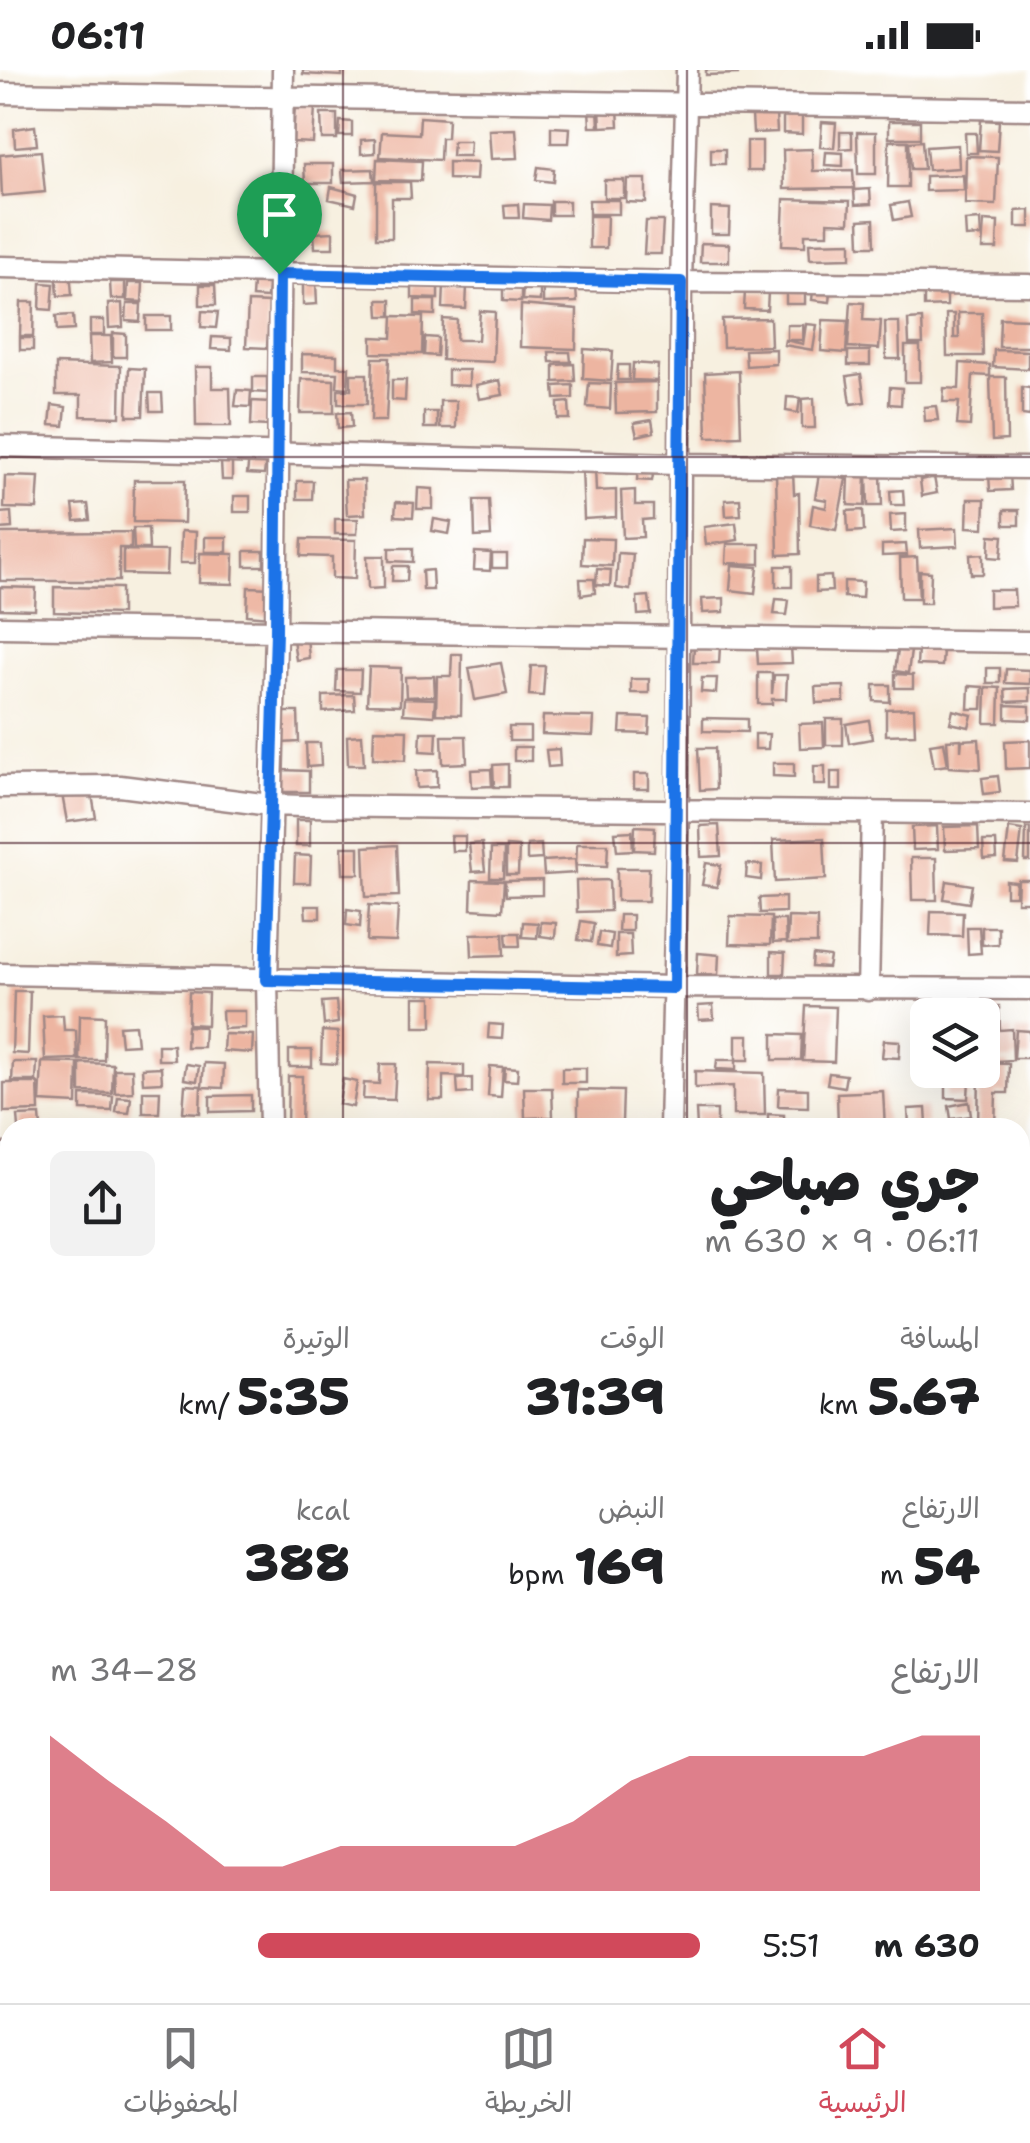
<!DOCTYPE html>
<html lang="ar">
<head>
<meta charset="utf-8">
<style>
	body { margin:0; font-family:"Shantell Sans","Playpen Sans Arabic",sans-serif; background:#f2f2f2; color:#202124; direction:rtl; height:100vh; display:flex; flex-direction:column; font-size:38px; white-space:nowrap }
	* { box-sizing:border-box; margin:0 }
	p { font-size:32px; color:#757577 }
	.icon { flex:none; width:55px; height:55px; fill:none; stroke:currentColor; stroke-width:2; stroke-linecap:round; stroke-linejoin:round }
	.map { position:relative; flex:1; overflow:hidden; direction:ltr }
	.panel { position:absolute; left:0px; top:1048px; width:1030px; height:888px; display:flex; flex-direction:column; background:#fff; border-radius:30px 30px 0 0; box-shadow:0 10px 40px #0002; direction:rtl }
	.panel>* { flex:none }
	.buttons { position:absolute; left:910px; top:928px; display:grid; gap:20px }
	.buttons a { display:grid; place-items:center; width:90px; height:90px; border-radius:15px; background:#fff; box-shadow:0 10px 40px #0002; font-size:50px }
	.pin { position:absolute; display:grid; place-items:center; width:85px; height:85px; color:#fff; margin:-102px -42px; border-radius:50% 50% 50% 0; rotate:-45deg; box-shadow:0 0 10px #0007 }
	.pin .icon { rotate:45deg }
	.round { display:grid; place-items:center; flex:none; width:105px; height:105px; border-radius:15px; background:#f2f2f2 }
	.overview { display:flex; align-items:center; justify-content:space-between; height:170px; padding:0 50px }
	h1 { font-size:55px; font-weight:800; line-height:75px }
	.figures { display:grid; grid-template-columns:repeat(3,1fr); gap:15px; height:170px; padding:10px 50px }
	.figures div { display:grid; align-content:center }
	.figures b { font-size:50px; font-weight:800 }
	.figures small { font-size:28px; font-weight:400 }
	.figures p { font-size:28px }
	.chart { height:280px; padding:20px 50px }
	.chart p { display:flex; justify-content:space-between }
	.chart svg { width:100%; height:180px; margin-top:10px; fill:#d1495b; opacity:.7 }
	ul { padding:0 50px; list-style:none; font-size:32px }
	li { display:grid; grid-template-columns:160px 120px 1fr; align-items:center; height:75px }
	li i { height:25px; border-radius:12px; background:#d1495b }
	.status { display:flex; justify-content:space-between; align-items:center; height:70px; padding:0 50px; background:#fff; direction:ltr }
	.status svg { height:28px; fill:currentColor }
	.dock { display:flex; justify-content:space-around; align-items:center; height:140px; border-top:2px solid #e0e0e0; background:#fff; font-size:28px; color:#757577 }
	.dock a { display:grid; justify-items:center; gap:5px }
	.dock .active { color:#d1495b }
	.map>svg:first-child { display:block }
	.building { fill:#edb5a1 }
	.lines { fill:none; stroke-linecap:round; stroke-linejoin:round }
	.street-casing { stroke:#a08886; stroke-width:25 }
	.street { stroke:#fff; stroke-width:20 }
	.route-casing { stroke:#fff; stroke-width:20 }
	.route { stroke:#1a73e8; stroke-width:12 }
	.grid { fill:none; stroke:#4a1f2b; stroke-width:2.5; stroke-opacity:0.55 }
</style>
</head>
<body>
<div class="status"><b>06:11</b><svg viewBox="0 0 49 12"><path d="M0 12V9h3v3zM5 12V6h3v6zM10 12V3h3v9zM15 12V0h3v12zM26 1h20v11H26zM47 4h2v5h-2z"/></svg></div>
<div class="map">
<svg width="1030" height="1933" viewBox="0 0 1030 1933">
	<rect width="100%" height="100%" fill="#fff"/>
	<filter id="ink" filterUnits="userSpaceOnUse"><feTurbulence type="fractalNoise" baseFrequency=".01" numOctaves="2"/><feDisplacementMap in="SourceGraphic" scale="20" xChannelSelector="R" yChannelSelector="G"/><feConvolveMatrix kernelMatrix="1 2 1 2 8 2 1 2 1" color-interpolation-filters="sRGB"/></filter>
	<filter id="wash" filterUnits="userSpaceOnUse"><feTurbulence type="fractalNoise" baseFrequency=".0048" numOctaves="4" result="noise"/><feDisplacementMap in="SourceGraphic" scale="40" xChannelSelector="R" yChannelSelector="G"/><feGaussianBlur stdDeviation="2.25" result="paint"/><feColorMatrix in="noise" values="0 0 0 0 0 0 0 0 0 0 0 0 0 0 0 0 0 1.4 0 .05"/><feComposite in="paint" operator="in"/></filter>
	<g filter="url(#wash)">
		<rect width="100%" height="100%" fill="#f7f0e0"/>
		<g id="blocks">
			<path class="building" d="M303 0H342V6L303 4Z
				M706 0H737L738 4 706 5Z
				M295 35 315 36 313 73 293 72Z
				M598 38 599 57H590L589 39Z
				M618 38 619 56 601 57 600 39Z
				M321 44H337V69H322Z
				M776 44 777 62 753 63 752 45Z
				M783 46H802V64L783 63Z
				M420 47 448 49 447 68H441L440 90 380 87 382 62 419 64Z
				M981 50 999 51 997 81 979 80Z
				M340 51 352 52V66H339Z
				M889 51H920V68H889Z
				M822 52 836 53 834 78 820 77Z
				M35 56 37 75 15 77 14 59Z
				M551 57 570 58 569 73H551Z
				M516 59 518 88 491 89 489 60Z
				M840 62H852V78L840 79Z
				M857 62H876V104H858Z
				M965 63H976L977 83H966Z
				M375 69V83L361 84V70Z
				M453 71H470L469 86H452Z
				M747 71H762V101H747Z
				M889 71H908V117H888Z
				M922 71 924 99H911L909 72Z
				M958 75 959 98 928 100 926 77Z
				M711 79H725V94H711Z
				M812 79 813 101 853 100 854 118 784 119 783 80Z
				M41 81 45 122 2 126 0 85Z
				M826 82 843 83V96L825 95Z
				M966 86 998 87 996 135 965 134Z
				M377 89 422 91 421 111 376 110Z
				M448 92 477 93 476 110 448 109Z
				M304 94H333V113H305Z
				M538 97 554 99 553 112 536 110Z
				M373 99 374 111 343 112 342 100Z
				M963 105 964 120 925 121V106Z
				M627 109H646V133L626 132Z
				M604 110H624V128H604Z
				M376 112H410L411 128H392V168H376Z
				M331 117 357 124 355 135 329 129Z
				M870 119 871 134 855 135 854 120Z
				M784 129 850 131 849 153 828 152V164H805V176L782 175Z
				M589 130H619V144H589Z
				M551 131H569V145H551Z
				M908 132 911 147 894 150 891 135Z
				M518 134 519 148H505L504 135Z
				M524 134 549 135 548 150 523 148Z
				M711 138 730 139 729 164H711Z
				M1030 140V157H1016V141Z
				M589 146H607L606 178H589Z
				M874 149 875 176H860L859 150Z
				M980 150 981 166 966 167 965 151Z
				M646 151H663L661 184H644Z
				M984 151 998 152 997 179H982Z
				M333 162V178H315L314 163Z
				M851 172V188L810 189 809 173Z
				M701 173 729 174V192H700Z
				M56 199H70L72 225 58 226Z
				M110 212H125V229H111Z
				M41 213 54 214 52 240 40 239Z
				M128 213H143L142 232 127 231Z
				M253 213H268L267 228 252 227Z
				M303 213H316L317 234 303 235Z
				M200 215H215L216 235H200Z
				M412 215H438V229L412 228Z
				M444 215 467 216 466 239 443 238Z
				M503 215 521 216V232L503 231Z
				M523 218 540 219V231L522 230Z
				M576 218 577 232 543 233V219Z
				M745 221 768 222 767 240 744 239Z
				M786 221 805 222V234H786Z
				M813 221 831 222 830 232 812 230Z
				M924 224H947V236L924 237Z
				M378 230H391V246H379Z
				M415 230H435V245L415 244Z
				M21 232H34L33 266H20Z
				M248 232 269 233 267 278 246 277Z
				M851 232 864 233 863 250 881 251 879 279 848 277Z
				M122 233 123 257 109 258 108 234Z
				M127 234H141L140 252 126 251Z
				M521 235 577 240 576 279 520 277Z
				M202 241 218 242 216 258 201 257Z
				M480 241 495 242 493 292 442 290 443 249 457 250 456 270H478Z
				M958 243H982L983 286H947L946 244H954V268H959Z
				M73 245 74 260 57 261 56 246Z
				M146 246H171V260H146Z
				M393 246 423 247 422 284 372 283V267L392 268Z
				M770 248 771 276 723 277 722 249Z
				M1000 248 1030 249V277H999Z
				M922 249 923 274H909L908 250Z
				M90 250H104V265H90Z
				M823 250 848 251 846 283 821 281Z
				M885 252H899L900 289H886Z
				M806 254 817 255 813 280 784 275 785 270 803 274Z
				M787 255H803V270H787Z
				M113 263 126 264V287H113Z
				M89 266H111L112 292 90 293Z
				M212 267 231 268V280L211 279Z
				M425 267 438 268 437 286 424 285Z
				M20 268H33V280H20Z
				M905 276H920V312H905Z
				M584 279 613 281 611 311 583 309Z
				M776 279V294L746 296 745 280Z
				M994 280 1028 281V299L993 297Z
				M848 281H870V295H848Z
				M549 282H570L571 292H550Z
				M302 284 337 285V297H349L348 318 337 317 338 303 302 302Z
				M373 288H389L386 351H371Z
				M633 293 658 295 657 311 632 310Z
				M960 293 990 295V306L973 305 970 356 957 355 959 332H943L944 318 959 319Z
				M56 294 121 296 120 347 81 346V325H56Z
				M574 294 575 311 554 312V295Z
				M618 295H629V310H617Z
				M195 297H212V318H230L231 356H196Z
				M129 298 145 299 143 346H127Z
				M448 300H469V316L448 315Z
				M739 301 741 366 707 367 705 303Z
				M351 304H367V334H338V320H351Z
				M861 304 865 332 851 334 847 306Z
				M253 307H267V323L253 322Z
				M990 307H1006L1007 370 992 371Z
				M301 309 334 310V343H300Z
				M392 310H406L405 331 392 330Z
				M500 310 503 325 479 329 476 315Z
				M657 312V342L616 343 615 313Z
				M589 313 611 314 610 339 587 337Z
				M573 315V328L555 329 554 316Z
				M890 317 902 318 901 335 889 334Z
				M1022 317 1030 318V346L1022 345Z
				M237 320 251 321 250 337 235 336Z
				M149 323H162L163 341H150Z
				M787 327 800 328 798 343 786 341Z
				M814 328 815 358H802V329Z
				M252 331 270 332 268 356 251 355Z
				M440 331H456V358H440Z
				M569 332 570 349H558V333Z
				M52 335 66 337 64 356 50 355Z
				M936 336 938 350 925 351 924 337Z
				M351 342 352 357 338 358 337 343Z
				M424 342H437V358H424Z
				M652 350 654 362 637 366 634 353Z
				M249 388 266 389 264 405 247 404Z
				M221 392H232V410H222Z
				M595 396 596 421 616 420V447L584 449 582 397Z
				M638 396 654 398 652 411 637 410Z
				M793 401 794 424 799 423 800 484 778 485 776 402Z
				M849 403 866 404 865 436 848 435Z
				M881 403 882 436H868L867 404Z
				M1010 403 1011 420 990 421 989 404Z
				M819 404 846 409 836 460 810 455 813 435 826 438 827 430 815 428Z
				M5 406 39 407 37 439 4 438Z
				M934 407 937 423 922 426 920 410Z
				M134 410H185L184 453 133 452Z
				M345 410H364L365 444 347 445Z
				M297 411H313L312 429H297Z
				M418 418 433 419V439H417Z
				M635 420V435H653V449L642 450 643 467 623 468 621 421Z
				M903 420 904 435H891L890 421Z
				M234 426H250V442H234Z
				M740 429 741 445 726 446 725 430Z
				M968 429H985L984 458 967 457Z
				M474 430H489L491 466 475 467Z
				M396 432 414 433 413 447 395 446Z
				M88 434 90 450 75 451 73 435Z
				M863 440 864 461 848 462 847 441Z
				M1004 440H1019V455H1004Z
				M11 442 12 458 0 459V443Z
				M906 444V461L891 462 890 445Z
				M335 449H358L357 464H335Z
				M434 449 451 452 449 464 432 461Z
				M736 453 738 470 706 475 704 457Z
				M133 458H148L149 479H134Z
				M957 458 958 476 920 478 919 460Z
				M181 461 196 462 195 493H180Z
				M131 462V478H119V511H0V463Z
				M990 465 1003 466 1001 488 989 487Z
				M205 467H227V482H205Z
				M583 468 613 469 612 496 582 494Z
				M302 469 356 470 355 509 332 508V487L301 486Z
				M727 474H760V494L726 493Z
				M906 474 907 485 882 486V475Z
				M389 478H413V492L389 491Z
				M123 480 167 481 166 505 123 504Z
				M245 481H264V496H245Z
				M475 482 491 483 490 501 474 500Z
				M200 483 234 484 233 514 199 513Z
				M618 483 633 484 630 520 616 518Z
				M492 484H507V498H492Z
				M983 484V504H971L970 485Z
				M367 486H384V518L368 519Z
				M917 487 919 528H901L900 488Z
				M732 495 758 497 755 523 730 520Z
				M393 496H408L407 511H392Z
				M776 496H792V517H776Z
				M597 499 611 500 610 516 596 515Z
				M432 500 433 520H423L422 501Z
				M920 501 931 502 930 533H920Z
				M831 506 832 521 816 522V507Z
				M580 509H594L595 523 581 525Z
				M844 511 863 512 862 528 844 527Z
				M0 517 36 518 35 540 0 539Z
				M54 517 121 518V544L54 542Z
				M248 517 271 518 270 547 247 545Z
				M989 520H1014L1015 536 989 537Z
				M649 526 651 544 638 545 637 527Z
				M724 528V542L703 543 702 529Z
				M776 529 789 530 787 545 774 544Z
				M307 567 309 588 296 590 293 569Z
				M694 576H720L719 593H693Z
				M791 576 792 593 758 594 757 578Z
				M898 579 911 581 908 603 895 601Z
				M918 579 943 580 942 596 917 595Z
				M452 584H462L461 645 436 644 437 606H451Z
				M501 593 507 624 475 630 469 598Z
				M531 596H545L543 626 529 625Z
				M369 597 401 598 400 635 367 634Z
				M987 598H1000V613H987Z
				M1006 599 1030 600V614L1005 613Z
				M337 600H361L360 622 336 621Z
				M758 603H772V624L774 605H787L786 629H772V634H758Z
				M895 604 913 605V618H895Z
				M434 606 435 626 406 627 405 607Z
				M702 608H717L716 623 701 622Z
				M631 609H649V623H631Z
				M874 615H890V632L874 631Z
				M844 616V632L816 633 815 617Z
				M969 616 983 617 982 639H968Z
				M986 617 1000 618 999 653H985Z
				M1030 618V631L1006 632 1005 619Z
				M354 625 355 640 323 642V626Z
				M404 628 435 629 434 646 403 644Z
				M1006 635 1030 636V650L1006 649Z
				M914 638 915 664 886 665V639Z
				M953 640 972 645 969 657 950 653Z
				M281 642H298L299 672 281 673Z
				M543 646 594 647 593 666 542 664Z
				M621 647 650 648 649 664 620 663Z
				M703 648 747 649V662L703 661Z
				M826 649H843V675H826Z
				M869 650 872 669 849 673 846 654Z
				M823 653 824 677 800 678 799 654Z
				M509 657H530V671H509Z
				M374 659 407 660 406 690 373 688Z
				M421 662H437L436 682 420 681Z
				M755 664H769L768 679H755Z
				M362 665 364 695H348L347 666Z
				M442 666H466L467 693 443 694Z
				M961 669V681L962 670 979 669 981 699 949 697 947 670Z
				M1030 670V698L1006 699 1005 671Z
				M944 672 948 695 934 697 930 674Z
				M306 673H320L321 696 307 697Z
				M514 677H531V691H514Z
				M698 678H715L716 719 700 720Z
				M559 679 560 696 548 697 546 680Z
				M773 693H794V707L773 706Z
				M508 694V717H494L493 695Z
				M814 696H825V715H814Z
				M491 699 492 716 472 717 471 700Z
				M281 700 309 701V722H281Z
				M437 700V717L417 718 416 701Z
				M831 702H841V720H831Z
				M634 704H649V719H634Z
				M998 706 1000 722 984 724 982 708Z
				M91 719 96 748 67 752 62 724Z
				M296 750H310V776H296Z
				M719 755 721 786 701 787 700 756Z
				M635 756 655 757 654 781 634 780Z
				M937 756 938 779 913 780 912 757Z
				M978 756 979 779 945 780 944 757Z
				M1009 758 1022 760 1018 793 1005 792Z
				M1026 758H1030V791H1025Z
				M632 761 633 780 617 781 615 762Z
				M451 766H465V781H452Z
				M824 768 826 809 775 812 773 770Z
				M983 771H996L997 788 984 789Z
				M482 773 485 801 472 802 469 774Z
				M541 774 542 789 527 790V775Z
				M577 774H608L607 796 576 795Z
				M397 775 399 826 366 827 364 777Z
				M506 776 519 777 518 805H506Z
				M342 777H359V804H343Z
				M491 779H504L503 808H490Z
				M295 785 311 786 310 813H294Z
				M911 788H936L937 830H912Z
				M575 789 576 803 544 805 543 791Z
				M706 793 721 795 717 817 702 815Z
				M747 794 762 795 761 810 746 808Z
				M617 798H649L648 831H617Z
				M472 810 504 811 502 841 471 839Z
				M542 810V825L506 826 505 811Z
				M609 810 610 841 577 842 576 811Z
				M1018 810H1030V832H1017Z
				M947 811 972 815 969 833 944 829Z
				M1006 811 1016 812 1015 826H1006Z
				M785 827V842L760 843 759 828Z
				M369 835 398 837 396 872 367 871Z
				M305 836H320V848H306Z
				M347 839 361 841 360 857 346 855Z
				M931 841 963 842 962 866 930 865Z
				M619 845H632V861H618Z
				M730 846 771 847 770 875 729 874Z
				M788 847 817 848V874H787Z
				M772 850H785L786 872 773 873Z
				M581 851 594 853 591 872 578 870Z
				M523 852 538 853 537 868 522 867Z
				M541 852 556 853 555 868 540 866Z
				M967 857H979L981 883 968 884Z
				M982 857H998V874L982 875Z
				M599 862 612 864 610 878 597 876Z
				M503 863 504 885 472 886 471 864Z
				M506 863H519L520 876H507Z
				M616 864H630L631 886 616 887Z
				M771 882 785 883 784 904H771Z
				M698 883 719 885 718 905 697 904Z
				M813 885 830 887 828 898 812 897Z
				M14 921H30L28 984 12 983Z
				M189 922 208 923 207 955 188 954Z
				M414 927H432V957H414Z
				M336 931 338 953 324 955 322 932Z
				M713 935 714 949 699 950 698 936Z
				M806 936 836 937 834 992 803 991Z
				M999 936 1000 960 1012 959 1013 990 982 992V945H979V937Z
				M222 941H245V958L223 959Z
				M63 945 64 960H76L77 989 45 990 43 946Z
				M80 945 105 946 104 990H79Z
				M489 954 503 955 502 969 488 968Z
				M135 955 137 974 121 975 119 956Z
				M187 956 204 957 203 977H186Z
				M1016 960 1030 961V988H1014Z
				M322 961 338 962 337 994 321 993Z
				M224 964 253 965 252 983 223 981Z
				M773 964 802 965 801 990H773Z
				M736 965H749V990H736Z
				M884 970 900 971 899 988 882 987Z
				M158 975H173L174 990H158Z
				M289 980H312V997H289Z
				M717 990H736V1000L716 999Z
				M13 992H37L36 1011H12Z
				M42 992 78 993 77 1034 40 1032Z
				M80 993 113 994 112 1023 80 1022Z
				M204 993 224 994 223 1018 202 1017Z
				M982 993 1009 994 1008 1023H996L995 1058H978L979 1000H982Z
				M186 994 199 996 197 1011 184 1009Z
				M380 994H396L394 1030 363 1029 364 1013 379 1014Z
				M430 994 464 995V1007L443 1006V1030H429Z
				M490 996 503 997 501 1027 488 1026Z
				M161 997 162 1012 143 1013 142 998Z
				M505 997 518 998 517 1011 504 1010Z
				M562 998H586V1013H562Z
				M114 999H132L133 1022 115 1023Z
				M695 1001 764 1003 765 1045H733V1016L695 1018Z
				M829 1003 846 1005 844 1017 827 1014Z
				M288 1006H302L301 1058H287Z
				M472 1008V1023L458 1024 457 1009Z
				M946 1008 969 1009 968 1029 946 1028Z
				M343 1009 357 1012 353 1037 339 1034Z
				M4 1013H38L39 1041 4 1042Z
				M185 1015 201 1016 200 1043 183 1042Z
				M524 1018H552L553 1047 525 1048Z
				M779 1018 808 1019V1037L778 1036Z
				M578 1020 623 1021 622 1052 578 1051Z
				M143 1021H160L159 1043H143Z
				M883 1021 885 1058H838L837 1023Z
				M81 1025 113 1026 112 1041 81 1040Z
				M251 1025V1041L210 1042V1026Z
				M118 1027 131 1028 129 1043 116 1042Z
				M969 1032 971 1046 951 1049 949 1036Z
				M926 1038 927 1055 909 1056 908 1039Z
				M696 1040H717V1058H697Z
				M768 1044 784 1045V1058H768Z
				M40 1045 41 1058H19L18 1046Z
				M169 1050H183V1058H168Z
				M1020 1113 1030 1114V1130H1020Z
				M1020 1159H1026V1187H1020Z
				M0 1168 10 1169 7 1198 0 1197Z
				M1020 1203H1030V1238L1020 1239Z
				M1024 1347H1030V1382H1024Z
				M1020 1417H1030V1480H1020Z
				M1020 1488H1030V1516H1020Z
				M1030 1549V1578H1020L1021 1550Z
				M382 1925H449V1933H383Z
				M667 1925H697V1933H667Z
				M727 1925H744V1933H727Z
				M746 1925H810V1933H746Z"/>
		</g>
	</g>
	<g filter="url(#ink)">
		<use href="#blocks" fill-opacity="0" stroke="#a08886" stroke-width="2.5"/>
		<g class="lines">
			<g class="street-casing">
				<path id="street" d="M0 23 1030 39
					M0 197 681 212 1030 215
					M0 376 679 394 1030 398
					M0 557 1030 572
					M0 717 120 716 270 735 303 736 1030 744
					M0 904 674 917 1030 919
					M868 920 872 742
					M270 1058 267 910 276 561 283 0
					M670 1058 678 738 681 212 687 0
					M0 1084H10
					M1020 1099H1030
					M0 1272H10
					M1020 1291H1030
					M1020 1407H1030
					M1020 1538H1030
					M1020 1599H1030
					M0 1655H10
					M1020 1656H1030
					M256 1933V1925"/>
			</g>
			<use href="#street" class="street"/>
		</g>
	</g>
	<g class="lines" filter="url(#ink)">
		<g class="route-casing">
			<path id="route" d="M279 204 681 212 674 918 266 910 276 561Z"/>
		</g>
		<use href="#route" class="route"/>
	</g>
	<path class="grid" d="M343 0V1058M687 0V1058M0 387H1030M0 773H1030M0 1160H10M1020 1160H1030M0 1546H10M1020 1546H1030M343 1925V1933M687 1925V1933"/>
</svg>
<div class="buttons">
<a><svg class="icon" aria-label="layers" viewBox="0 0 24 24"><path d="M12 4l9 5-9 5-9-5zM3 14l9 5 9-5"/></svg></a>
</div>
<div class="pin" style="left:279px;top:204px;background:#1e9e55"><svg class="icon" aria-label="arrive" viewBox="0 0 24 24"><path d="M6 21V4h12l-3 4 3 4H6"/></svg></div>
<section class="panel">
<div class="overview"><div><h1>جري صباحي</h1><p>06:11 · 9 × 630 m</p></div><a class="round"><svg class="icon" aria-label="share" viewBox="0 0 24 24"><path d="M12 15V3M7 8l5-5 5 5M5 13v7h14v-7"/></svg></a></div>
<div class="figures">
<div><p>المسافة</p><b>5.67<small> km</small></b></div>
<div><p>الوقت</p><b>31:39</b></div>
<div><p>الوتيرة</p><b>5:35<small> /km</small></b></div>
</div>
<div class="figures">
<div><p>الارتفاع</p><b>54<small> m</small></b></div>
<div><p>النبض</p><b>169<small> bpm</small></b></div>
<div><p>kcal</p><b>388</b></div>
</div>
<div class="chart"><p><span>الارتفاع</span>28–34 m</p>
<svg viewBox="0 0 160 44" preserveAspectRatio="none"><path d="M0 44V6L10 17L20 27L30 38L40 38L50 33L60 33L70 33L80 33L90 27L100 17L110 11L120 11L130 11L140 11L150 6L160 6V44z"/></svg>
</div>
<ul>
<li><b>630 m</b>5:51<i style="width:68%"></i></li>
</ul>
</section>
</div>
<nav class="dock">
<a class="active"><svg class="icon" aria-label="home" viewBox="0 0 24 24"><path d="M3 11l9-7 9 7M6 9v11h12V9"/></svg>الرئيسية</a>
<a><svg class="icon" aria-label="map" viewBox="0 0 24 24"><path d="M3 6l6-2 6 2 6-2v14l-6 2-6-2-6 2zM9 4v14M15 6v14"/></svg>الخريطة</a>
<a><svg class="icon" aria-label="saved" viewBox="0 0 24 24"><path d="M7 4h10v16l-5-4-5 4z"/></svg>المحفوظات</a>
</nav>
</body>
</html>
